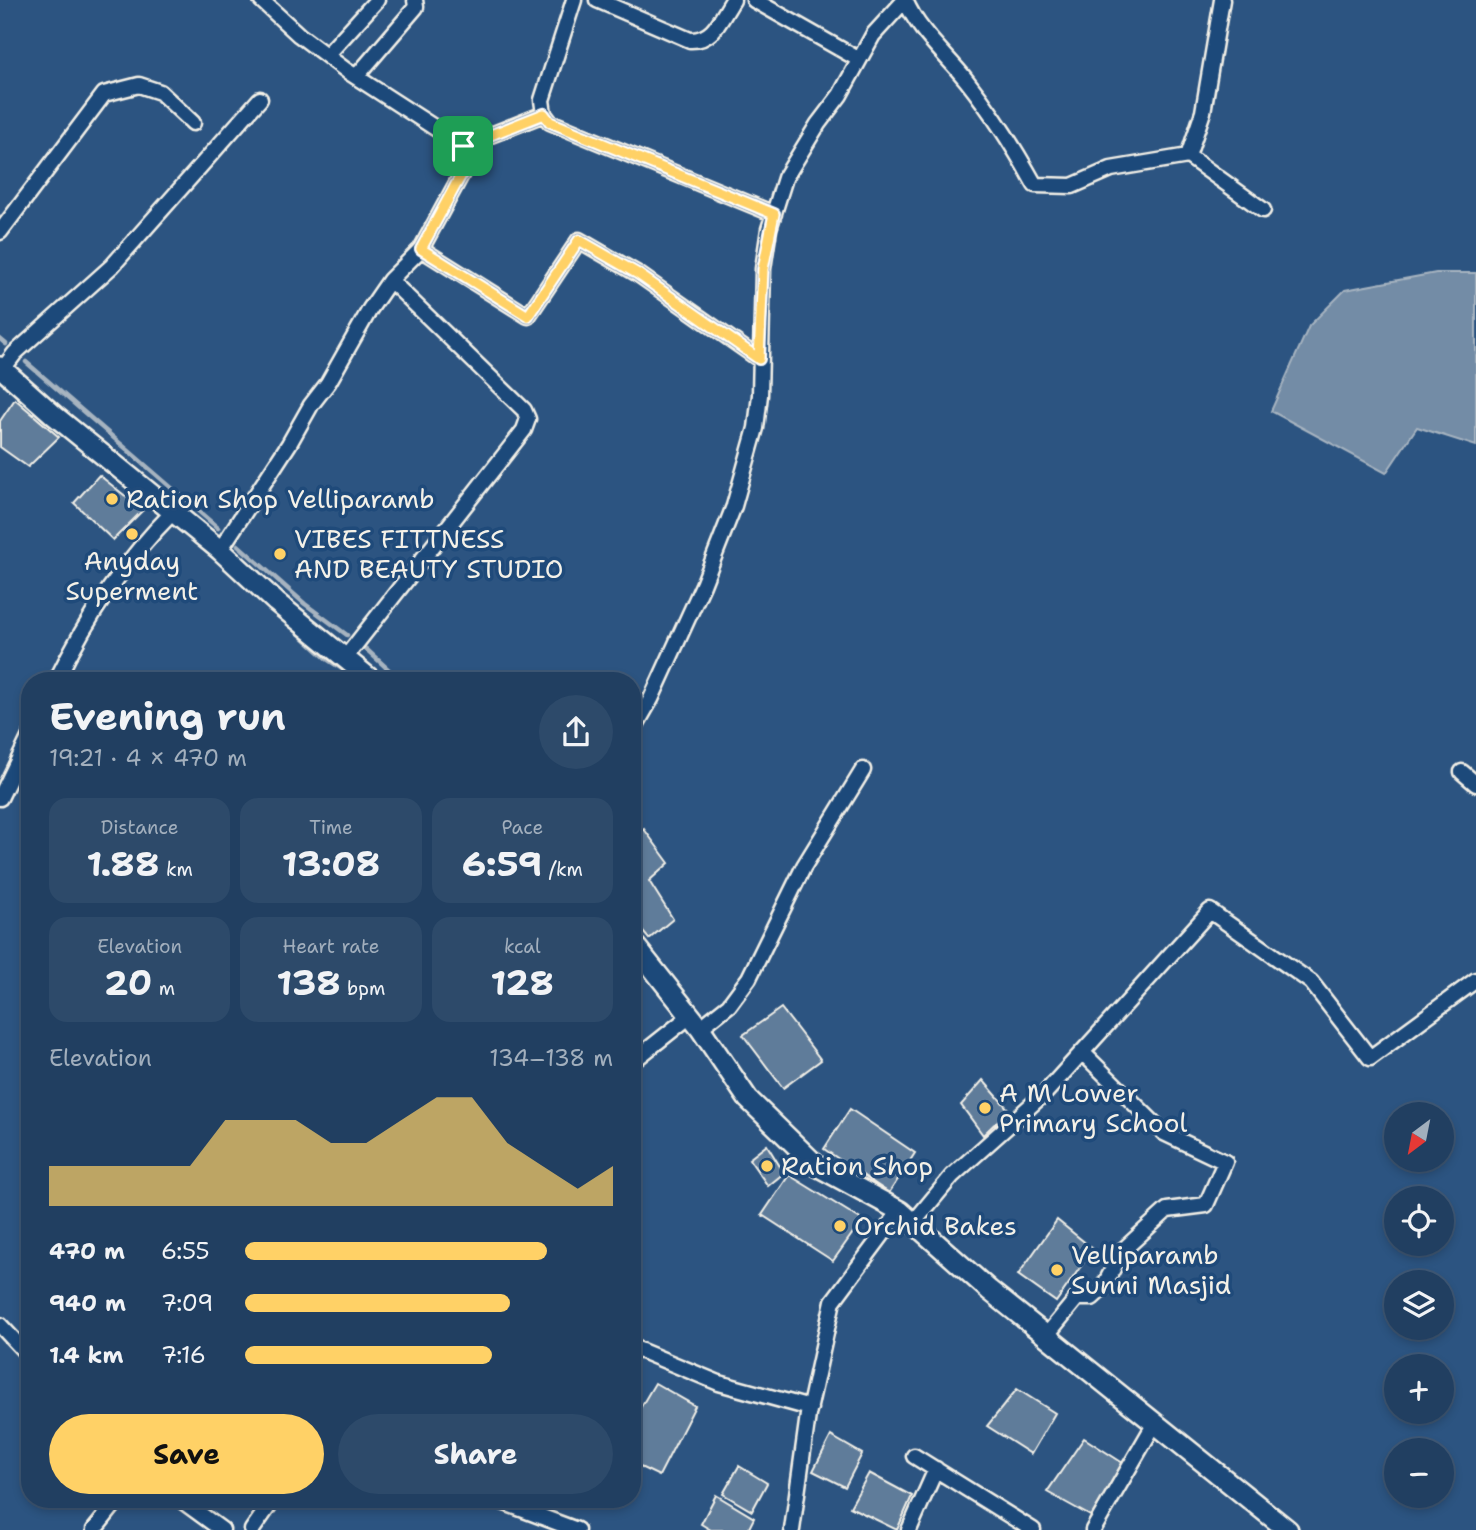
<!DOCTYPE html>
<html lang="en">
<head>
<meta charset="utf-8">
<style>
	body { margin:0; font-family:"Shantell Sans",sans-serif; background:#2d4a6a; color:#f1f3f6; height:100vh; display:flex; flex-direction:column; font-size:26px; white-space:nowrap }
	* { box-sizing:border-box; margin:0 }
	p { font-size:23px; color:#a2afbd }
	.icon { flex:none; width:38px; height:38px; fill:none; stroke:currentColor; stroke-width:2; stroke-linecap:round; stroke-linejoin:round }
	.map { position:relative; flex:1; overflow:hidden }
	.drawer { position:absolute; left:21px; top:672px; width:620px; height:836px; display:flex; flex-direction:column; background:#213f61; border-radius:28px; box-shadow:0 4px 10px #0003,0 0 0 2px #3e5876 }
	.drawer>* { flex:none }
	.needle { width:46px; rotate:212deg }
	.buttons { position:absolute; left:1384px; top:1102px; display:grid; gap:14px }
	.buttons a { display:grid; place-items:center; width:70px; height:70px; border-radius:50%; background:#213f61; box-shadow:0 4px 10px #0003,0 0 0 2px #3e5876; font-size:35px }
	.pin { position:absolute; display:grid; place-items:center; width:60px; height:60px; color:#fff; margin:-30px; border-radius:14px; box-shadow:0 4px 10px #0006 }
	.round { display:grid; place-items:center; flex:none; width:74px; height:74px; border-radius:37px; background:#2d4a6a }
	.headline { display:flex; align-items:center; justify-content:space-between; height:119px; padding:0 28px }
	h1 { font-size:38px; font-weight:700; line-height:52px }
	.stats { display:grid; grid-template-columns:repeat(3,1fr); gap:10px; height:119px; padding:7px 28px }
	.stats div { display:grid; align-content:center; border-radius:18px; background:#2d4a6a; text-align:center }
	.stats b { font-size:35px; font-weight:700 }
	.stats small { font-size:19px; font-weight:400 }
	.stats p { font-size:19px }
	.chart { height:196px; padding:14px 28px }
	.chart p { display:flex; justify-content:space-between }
	.chart svg { width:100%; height:126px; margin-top:7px; fill:#ffd166; opacity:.7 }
	.action { display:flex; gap:14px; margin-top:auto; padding:14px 28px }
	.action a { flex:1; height:80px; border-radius:42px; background:#ffd166; color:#111; font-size:28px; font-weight:700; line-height:80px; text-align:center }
	.action a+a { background:#2d4a6a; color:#f1f3f6 }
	ul { padding:0 28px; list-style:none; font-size:23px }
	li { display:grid; grid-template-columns:112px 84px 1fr; align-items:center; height:52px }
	li i { height:18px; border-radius:9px; background:#ffd166 }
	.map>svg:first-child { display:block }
	.water { fill:#738ca6; stroke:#a7b4c0; stroke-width:2 }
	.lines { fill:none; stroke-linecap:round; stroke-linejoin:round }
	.stream { stroke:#a7b4c0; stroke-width:4.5 }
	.building { fill:#5e7b9a; stroke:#f4f1e8; stroke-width:2 }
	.minor-casing { stroke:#f4f1e8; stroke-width:19 }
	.major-casing { stroke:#f4f1e8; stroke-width:24 }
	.minor { stroke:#1f4a7a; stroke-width:14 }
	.major { stroke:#1f4a7a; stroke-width:19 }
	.route-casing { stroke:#fff; stroke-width:14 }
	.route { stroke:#ffd166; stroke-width:9 }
	.poi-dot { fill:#ffd166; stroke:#1f4a7a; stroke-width:2.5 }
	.labels { text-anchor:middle; stroke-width:7; stroke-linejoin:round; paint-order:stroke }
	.poi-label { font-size:26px; fill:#f4f1e8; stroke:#1f4a7a; text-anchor:start }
</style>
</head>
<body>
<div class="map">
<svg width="1476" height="1530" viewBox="0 0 1476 1530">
	<rect width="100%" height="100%" fill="#2c5481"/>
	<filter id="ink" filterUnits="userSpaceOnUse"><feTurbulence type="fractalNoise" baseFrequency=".0143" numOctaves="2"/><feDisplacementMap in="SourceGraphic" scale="14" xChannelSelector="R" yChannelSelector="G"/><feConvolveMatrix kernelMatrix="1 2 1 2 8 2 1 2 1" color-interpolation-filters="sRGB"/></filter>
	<g filter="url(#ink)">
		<path class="water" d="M1436 273H1476V446L1417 427 1386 473 1271 411 1309 326 1345 290Z"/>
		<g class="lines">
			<path class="stream" d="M0 339 6 344
				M26 362 218 528
				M0 380 10 389
				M194 541 225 567
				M238 545 305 604 347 635
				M294 629 327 659 353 676
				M366 649 401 681"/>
		</g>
		<path class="building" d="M15 399 59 437 28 467 0 447V421Z
			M99 475 143 510 113 540 74 503Z
			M644 829 669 863 649 881 673 919 649 939 632 919V841Z
			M781 1008 821 1060 783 1088 743 1035Z
			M983 1080 1009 1110 983 1135 961 1105Z
			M850 1109 915 1153 889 1193 824 1149Z
			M767 1145 784 1173 768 1186 749 1159Z
			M789 1175 862 1220 833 1261 762 1215Z
			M1057 1220 1093 1249 1056 1302 1018 1275Z
			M655 1383 695 1406 659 1476 632 1463V1422Z
			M1017 1389 1055 1413 1031 1454 987 1426Z
			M831 1436 862 1454 845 1487 813 1471Z
			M1084 1438 1126 1465 1094 1518 1047 1492Z
			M739 1466 767 1483 752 1511 723 1494Z
			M869 1473 912 1496 897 1530 850 1507Z
			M716 1495 754 1518 748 1530H711L701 1524Z"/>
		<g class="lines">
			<g class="minor-casing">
				<path id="minor" d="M574 0 542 100 544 114 550 122 774 214
					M597 0 690 40C714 41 721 18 733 0
					M754 0 858 59
					M905 0C920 34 945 53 967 81 994 115 1014 147 1035 185L1072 186 1111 169 1188 156 1203 112 1222 0
					M327 55 377 0
					M356 77 416 7 415 0
					M463 146 544 114
					M1188 156 1263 210
					M0 232 104 94 139 85 160 92 193 123
					M421 249 528 316 579 240 638 274 759 359
					M3 369 15 353 112 266 260 99
					M220 550 289 444 311 405 328 383 370 309 390 280 421 249 466 166 467 154 463 146 347 71 299 35 261 0
					M345 658 524 430 528 419 524 410 390 280
					M56 681C87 617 123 562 173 512
					M632 732 651 699 703 585 734 506 756 428 760 395 763 269 769 229 785 178 818 124 840 95 873 35 905 0
					M1462 772 1476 784
					M0 798 30 736
					M700 1028 729 1005 749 978 804 866 863 770
					M632 1062 690 1016
					M913 1223 952 1176 1046 1092 1210 911 1311 982 1370 1058 1476 980
					M0 1325 30 1357
					M1046 1336 1077 1298H1092L1103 1288 1122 1251 1167 1210 1206 1205 1225 1162 1164 1133 1083 1053
					M632 1347 719 1383 810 1408
					M914 1456 1033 1530
					M181 1500 222 1530
					M497 1500 577 1530
					M94 1530 118 1500
					M252 1530 273 1500
					M792 1530 808 1415 833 1301 900 1211
					M909 1530 936 1469
					M1093 1530 1155 1423"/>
			</g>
			<g class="major-casing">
				<path id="major" d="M0 367 55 416 220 550 276 602 373 681
					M632 942 700 1028 748 1099 817 1166 900 1211 989 1290 1288 1530"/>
			</g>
			<use href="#minor" class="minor"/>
			<use href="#major" class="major"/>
		</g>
	</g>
	<g class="lines" filter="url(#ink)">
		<g class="route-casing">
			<path id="route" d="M544 114 550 122 774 214 763 269 759 359 638 274 579 240 528 316 421 249 466 166 467 154 463 146Z"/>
		</g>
		<use href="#route" class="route"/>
	</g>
	<g class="poi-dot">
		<circle cx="112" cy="499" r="7"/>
		<circle cx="132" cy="534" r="7"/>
		<circle cx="280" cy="554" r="7"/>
		<circle cx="985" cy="1108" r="7"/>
		<circle cx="767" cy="1166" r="7"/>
		<circle cx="840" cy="1226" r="7"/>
		<circle cx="1057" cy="1270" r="7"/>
	</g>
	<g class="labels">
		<g class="poi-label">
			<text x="126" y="508">Ration Shop Velliparamb</text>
			<text x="294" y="548">VIBES FITTNESS<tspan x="294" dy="30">AND BEAUTY STUDIO</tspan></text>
			<text x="132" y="570" text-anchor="middle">Anyday<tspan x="132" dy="30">Superment</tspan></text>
			<text x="999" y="1102">A M Lower<tspan x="999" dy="30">Primary School</tspan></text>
			<text x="781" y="1175">Ration Shop</text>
			<text x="854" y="1235">Orchid Bakes</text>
			<text x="1071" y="1264">Velliparamb<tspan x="1071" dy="30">Sunni Masjid</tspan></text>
		</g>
	</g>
</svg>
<div class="buttons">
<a><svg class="needle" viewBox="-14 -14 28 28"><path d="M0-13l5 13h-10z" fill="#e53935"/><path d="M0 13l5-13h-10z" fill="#a2afbd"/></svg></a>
<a><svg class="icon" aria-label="locate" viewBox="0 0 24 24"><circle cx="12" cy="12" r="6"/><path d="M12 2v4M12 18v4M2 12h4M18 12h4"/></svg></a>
<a><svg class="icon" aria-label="layers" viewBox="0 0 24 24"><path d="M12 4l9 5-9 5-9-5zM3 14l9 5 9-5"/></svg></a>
<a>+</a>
<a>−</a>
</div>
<div class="pin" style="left:463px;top:146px;background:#1e9e55"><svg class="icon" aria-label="arrive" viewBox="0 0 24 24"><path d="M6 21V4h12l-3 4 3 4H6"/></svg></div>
<section class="drawer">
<div class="headline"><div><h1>Evening run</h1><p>19:21 · 4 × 470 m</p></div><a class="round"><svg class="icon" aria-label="share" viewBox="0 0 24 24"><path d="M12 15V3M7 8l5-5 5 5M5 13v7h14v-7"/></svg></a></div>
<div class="stats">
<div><p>Distance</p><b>1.88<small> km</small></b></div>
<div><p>Time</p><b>13:08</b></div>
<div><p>Pace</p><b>6:59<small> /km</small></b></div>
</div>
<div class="stats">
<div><p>Elevation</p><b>20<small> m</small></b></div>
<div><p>Heart rate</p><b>138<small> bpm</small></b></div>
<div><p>kcal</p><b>128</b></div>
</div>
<div class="chart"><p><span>Elevation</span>134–138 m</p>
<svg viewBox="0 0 160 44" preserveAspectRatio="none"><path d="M0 44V30L10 30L20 30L30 30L40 30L50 14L60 14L70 14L80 22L90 22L100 14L110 6L120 6L130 22L140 30L150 38L160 30V44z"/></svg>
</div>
<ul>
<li><b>470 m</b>6:55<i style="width:82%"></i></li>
<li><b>940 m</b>7:09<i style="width:72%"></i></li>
<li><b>1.4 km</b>7:16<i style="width:67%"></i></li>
</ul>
<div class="action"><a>Save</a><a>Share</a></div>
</section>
</div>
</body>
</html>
